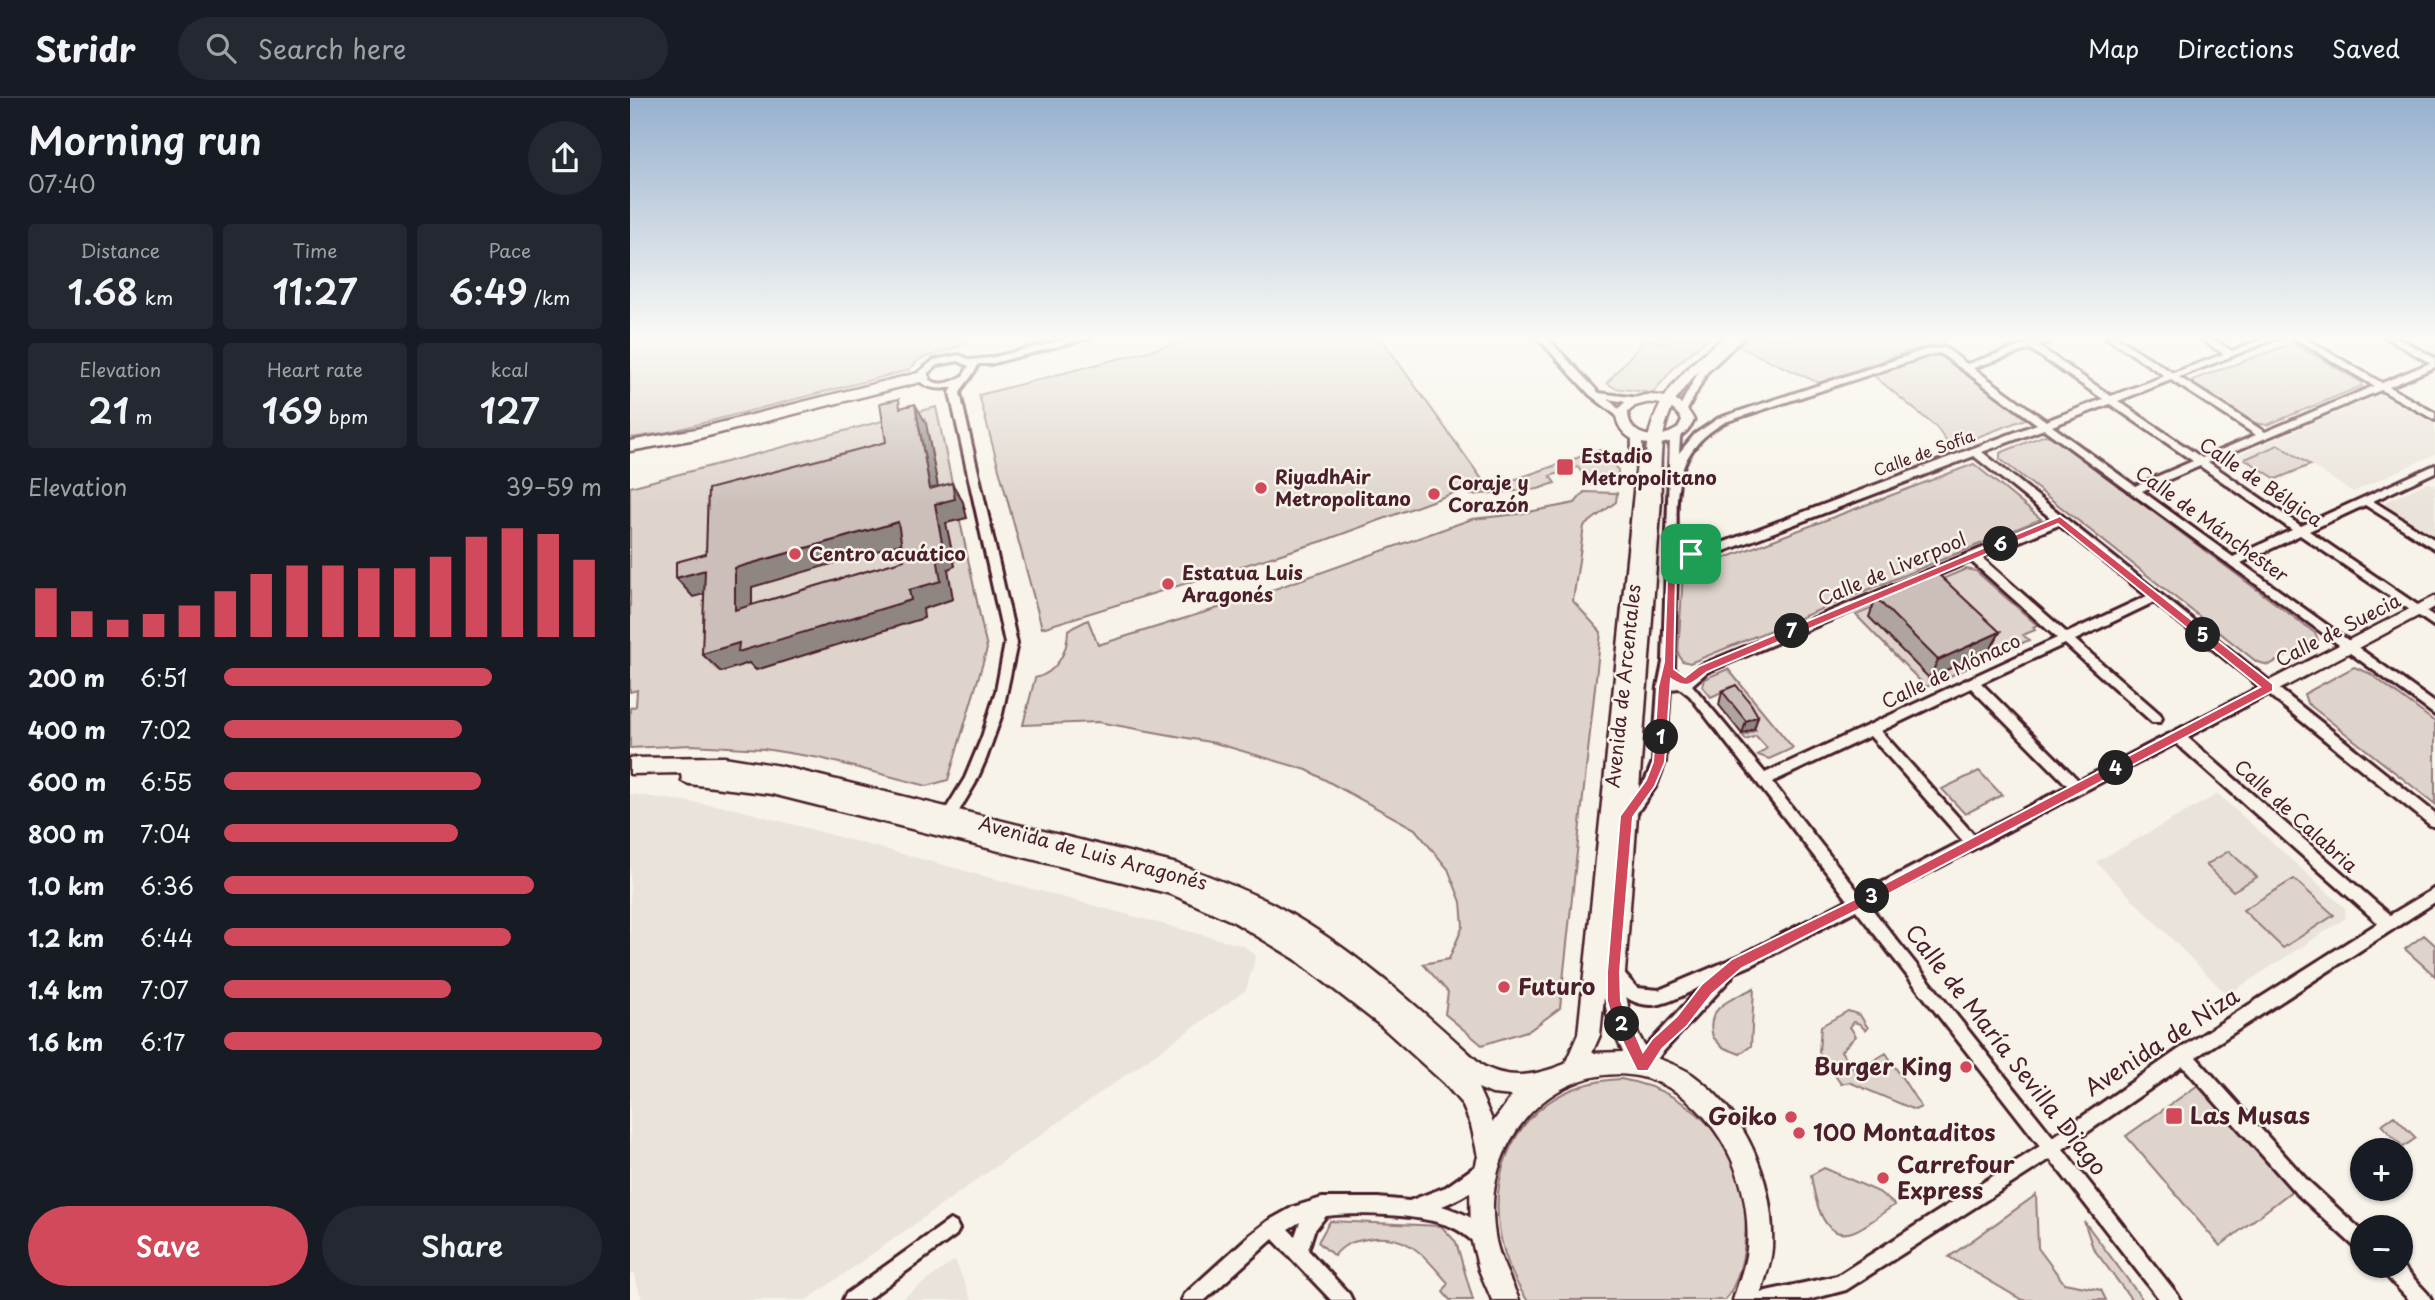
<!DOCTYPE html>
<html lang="en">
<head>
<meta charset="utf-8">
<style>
	body { margin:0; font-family:"Playpen Sans",sans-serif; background:#242831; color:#f1f3f6; height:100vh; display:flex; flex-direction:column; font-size:26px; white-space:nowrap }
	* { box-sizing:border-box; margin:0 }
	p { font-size:23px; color:#9ea1a6 }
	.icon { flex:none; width:38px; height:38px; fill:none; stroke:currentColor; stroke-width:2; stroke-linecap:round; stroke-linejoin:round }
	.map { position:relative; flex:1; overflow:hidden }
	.sheet { display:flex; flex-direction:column; background:#171b24; width:630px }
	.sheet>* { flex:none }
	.tools { position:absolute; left:1720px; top:1040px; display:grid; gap:14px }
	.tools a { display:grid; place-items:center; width:63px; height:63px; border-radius:50%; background:#171b24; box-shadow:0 2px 5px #0004; font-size:35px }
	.pin { position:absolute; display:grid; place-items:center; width:60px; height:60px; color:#fff; margin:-30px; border-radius:14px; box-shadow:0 4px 10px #0006 }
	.km { position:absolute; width:35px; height:35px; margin:-18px; border-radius:50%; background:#222; color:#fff; font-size:19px; line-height:35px; text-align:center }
	.round { display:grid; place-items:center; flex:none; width:74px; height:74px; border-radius:37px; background:#242831 }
	.headline { display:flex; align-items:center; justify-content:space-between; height:119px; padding:0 28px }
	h1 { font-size:38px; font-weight:600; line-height:52px }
	.figures { display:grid; grid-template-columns:repeat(3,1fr); gap:10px; height:119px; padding:7px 28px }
	.figures div { display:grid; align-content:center; border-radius:7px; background:#242831; text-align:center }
	.figures b { font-size:35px; font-weight:600 }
	.figures small { font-size:19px; font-weight:400 }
	.figures p { font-size:19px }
	.chart { height:196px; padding:14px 28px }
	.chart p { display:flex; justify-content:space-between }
	.chart svg { width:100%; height:126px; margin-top:7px; stroke:#d1495b; stroke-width:6 }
	.primary-button { display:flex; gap:14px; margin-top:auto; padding:14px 28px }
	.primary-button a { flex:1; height:80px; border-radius:42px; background:#d1495b; color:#fff; font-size:28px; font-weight:600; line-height:80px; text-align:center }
	.primary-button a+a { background:#242831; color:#f1f3f6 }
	ul { padding:0 28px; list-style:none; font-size:23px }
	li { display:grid; grid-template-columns:112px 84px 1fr; align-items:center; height:52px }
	li i { height:18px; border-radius:9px; background:#d1495b }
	header { display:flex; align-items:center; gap:42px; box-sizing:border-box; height:98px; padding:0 35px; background:#171b24; border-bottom:2px solid #363941 }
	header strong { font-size:33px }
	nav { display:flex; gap:38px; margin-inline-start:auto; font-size:24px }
	.search { width:490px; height:63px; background:#242831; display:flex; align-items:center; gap:18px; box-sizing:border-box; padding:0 24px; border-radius:38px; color:#9ea1a6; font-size:26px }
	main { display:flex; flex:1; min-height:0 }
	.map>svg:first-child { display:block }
	.built { fill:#eae3da }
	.green { fill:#ded4cc; stroke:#947a7c; stroke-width:2 }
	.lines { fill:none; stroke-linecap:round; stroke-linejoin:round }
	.street-casing { stroke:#4a1f2b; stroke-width:6 }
	.secondary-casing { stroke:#4a1f2b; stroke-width:5 }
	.primary-casing { stroke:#4a1f2b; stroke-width:5 }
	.highway-casing { stroke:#4a1f2b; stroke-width:5 }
	.street { fill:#f7f3e8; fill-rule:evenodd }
	.secondary { fill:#f7f3e8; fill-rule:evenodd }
	.primary { fill:#f7f3e8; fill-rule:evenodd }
	.highway { fill:#f7f3e8; fill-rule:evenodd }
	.wall { fill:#afa49f; stroke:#4a1f2b; stroke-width:2 }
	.shaded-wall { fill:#8f8682; stroke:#4a1f2b; stroke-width:2 }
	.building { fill:#ccbfb9; stroke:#4a1f2b; stroke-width:2; fill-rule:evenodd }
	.route { fill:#d1495b; stroke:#fff; stroke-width:2; fill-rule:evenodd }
	.poi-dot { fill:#d1495b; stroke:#f7f3e8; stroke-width:2.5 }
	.labels { text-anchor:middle; stroke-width:5; stroke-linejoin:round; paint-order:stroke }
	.far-street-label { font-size:16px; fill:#4a1f2b; stroke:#f7f3e8 }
	.poi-label { font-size:19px; font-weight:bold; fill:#4a1f2b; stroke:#f7f3e8; text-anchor:start }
	.street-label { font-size:19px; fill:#4a1f2b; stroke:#f7f3e8 }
	.near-poi-label { font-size:23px; font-weight:bold; fill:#4a1f2b; stroke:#f7f3e8; text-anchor:start }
	.near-street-label { font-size:23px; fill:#4a1f2b; stroke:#f7f3e8 }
</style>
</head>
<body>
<header>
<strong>Stridr</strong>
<div class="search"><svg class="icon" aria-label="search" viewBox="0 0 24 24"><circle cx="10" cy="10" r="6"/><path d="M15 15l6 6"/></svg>Search here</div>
<nav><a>Map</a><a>Directions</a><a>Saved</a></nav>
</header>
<main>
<section class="sheet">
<div class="headline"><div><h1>Morning run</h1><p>07:40</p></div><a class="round"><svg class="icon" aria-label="share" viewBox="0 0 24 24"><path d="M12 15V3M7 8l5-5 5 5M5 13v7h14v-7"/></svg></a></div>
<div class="figures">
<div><p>Distance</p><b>1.68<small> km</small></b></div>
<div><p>Time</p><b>11:27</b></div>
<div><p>Pace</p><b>6:49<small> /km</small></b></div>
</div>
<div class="figures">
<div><p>Elevation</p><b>21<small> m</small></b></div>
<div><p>Heart rate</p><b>169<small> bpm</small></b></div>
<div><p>kcal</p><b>127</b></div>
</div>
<div class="chart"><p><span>Elevation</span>39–59 m</p>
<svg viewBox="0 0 160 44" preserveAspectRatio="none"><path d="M5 44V27M15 44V35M25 44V38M35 44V36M45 44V33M55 44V28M65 44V22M75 44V19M85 44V19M95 44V20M105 44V20M115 44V16M125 44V9M135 44V6M145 44V8M155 44V17"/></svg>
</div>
<ul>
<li><b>200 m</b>6:51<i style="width:71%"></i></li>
<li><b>400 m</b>7:02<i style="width:63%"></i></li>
<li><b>600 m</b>6:55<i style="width:68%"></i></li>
<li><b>800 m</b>7:04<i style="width:62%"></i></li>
<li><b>1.0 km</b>6:36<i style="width:82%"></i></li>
<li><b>1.2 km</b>6:44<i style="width:76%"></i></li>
<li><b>1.4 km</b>7:07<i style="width:60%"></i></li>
<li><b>1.6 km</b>6:17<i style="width:100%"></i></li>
</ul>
<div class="primary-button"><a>Save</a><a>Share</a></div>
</section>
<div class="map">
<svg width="1805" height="1202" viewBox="0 0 1805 1202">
	<rect width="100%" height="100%" fill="#f7f3e8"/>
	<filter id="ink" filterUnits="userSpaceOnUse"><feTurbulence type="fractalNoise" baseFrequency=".0143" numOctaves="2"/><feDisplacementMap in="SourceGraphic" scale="14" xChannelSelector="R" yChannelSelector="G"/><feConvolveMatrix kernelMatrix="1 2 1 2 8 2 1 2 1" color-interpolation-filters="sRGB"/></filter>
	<g filter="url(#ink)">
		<path class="built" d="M1749 297 1758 299 1805 325V356L1723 394 1682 368 1648 383 1608 357Z
			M1796 385 1805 386V440L1757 409 1755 404Z
			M0 696 98 709 614 848 626 858 616 892 177 1202H12L4 1175 0 1177Z
			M1588 696 1715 810 1716 820 1597 897 1466 764Z
			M325 1162 342 1202H270L299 1181Z"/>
		<path class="green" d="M0 239H335L337 246 290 261 279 272 38 334 0 340Z
			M572 239H750L854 384 693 443 412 530 349 297Z
			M1048 239H1080L1045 268 1023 295 985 290 977 285 1015 241 1037 246Z
			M1117 239H1322L1312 243 1316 248 1285 251 1189 285 1105 247Z
			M1663 245 1731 284 1732 288 1637 327 1625 325 1563 286 1562 282Z
			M1303 257 1316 259 1398 320 1321 349 1306 329 1244 278Z
			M306 309 357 551 318 682 297 688 190 660 134 651 61 647 0 650V610L6 608 7 592 0 594V389Z
			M1415 337 1423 339 1685 535 1688 542 1639 567 1627 564 1370 361V355Z
			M1648 347H1649L1680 367 1646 381 1615 361Z
			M970 352 988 372V384L956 382 948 369 920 378 925 385 908 391 840 397Z
			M1344 366 1411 421 1060 565 1052 563 1048 555 1053 476Z
			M954 394 987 395 986 404 954 428 943 503 971 534 930 910 900 932 852 947 815 916 818 894 793 866 819 861 833 828 831 804 818 771 785 731 677 672 585 645 468 624 393 627 405 580C427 575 438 553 438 532L458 522 468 547 608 504 842 421 888 416 945 405Z
			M1336 471 1346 473 1407 527 1403 529 1405 532 1393 537 1399 542 1296 589 1226 517Z
			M1724 569 1739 575 1805 624V706L1677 605 1674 596Z
			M1098 571 1163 650 1139 661 1128 657 1137 650 1126 638 1116 642 1113 638 1126 632 1098 591 1081 599 1072 588 1074 581Z
			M1349 673 1372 697 1335 716 1312 691Z
			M1599 753 1627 779 1603 793 1576 767Z
			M1664 781 1704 817 1653 850 1613 812Z
			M1794 837 1805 847V878L1775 851Z
			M1124 890 1121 948 1110 956 1092 949 1083 939C1074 909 1102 901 1124 890Z
			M1218 913 1230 917 1238 930 1235 932 1230 926 1224 924 1220 929 1226 938 1211 953 1227 976 1232 974 1230 969 1236 966 1242 968 1243 963 1256 955 1291 1009 1285 1012 1219 984 1211 986 1189 954 1191 928Z
			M991 981C1072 996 1122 1058 1115 1141 1114 1160 1107 1188 1095 1202H897C836 1111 871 987 991 981Z
			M1568 987 1663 1092 1590 1148 1496 1038Z
			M1764 1018 1786 1040 1773 1049 1751 1027Z
			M1194 1070 1249 1094 1265 1107C1251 1115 1237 1129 1222 1134 1191 1144 1184 1096 1181 1077Z
			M1406 1097 1408 1150 1434 1185 1471 1192 1476 1202H1392L1319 1159Z
			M700 1123 811 1128 826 1144 843 1202H820L813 1194 818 1185C792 1155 775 1132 732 1142 720 1144 712 1148 704 1158L688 1144Z
			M1454 1123 1513 1202H1514H1502L1463 1150Z"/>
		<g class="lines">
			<g class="street-casing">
				<path id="street" d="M446 239H462L360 266H348C344 278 335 284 330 295L387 545 372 616 356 661 345 686 320 728 315 730 310 728 308 724 335 680 352 639 366 593 375 545 320 295 323 289C310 292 298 291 288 282L289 274 304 262 329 257 340 262 360 260ZM328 263 339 268 333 278C321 285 310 289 298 281V275L307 267Z
					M907 239H916L969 295 1008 300 1013 303 1008 306 978 301 996 318 991 321 960 297Z
					M1105 239H1114L1077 274 1056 314H1050L1048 312 1070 271Z
					M1418 239H1431L1408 248 1481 298 1535 278 1476 239H1486L1543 275 1594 256 1568 239H1579L1602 253 1638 239H1650L1549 279 1635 334 1744 288 1662 239H1673L1752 285 1800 265 1755 239H1766L1805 260V269L1759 289 1805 315V322L1751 292 1578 364 1671 428 1805 367V374L1743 403 1805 442V451L1735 407 1679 433 1805 519V529L1670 437 1611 465 1805 605V617L1414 331 1352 354 1805 715V729L1800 727 1638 596 1557 639 1760 817 1805 790V804L1566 959 1676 1081 1732 1133V1153L1726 1150 1664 1093 1553 968 1433 1051 1547 1196 1550 1202H1530L1420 1061 1216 1192 1178 1202H1127L1130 1196 1136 1193 1207 1178 1410 1048 1226 812 1124 866 1103 875 1101 880 1031 956 1018 974 1012 976 1006 974 1004 968 1015 950 1072 888C1059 894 1044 903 1030 906 1006 911 986 896 977 875L979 870 984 868 989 870 1007 890 1029 892 1114 856 1218 802 1060 598 1050 590 1040 591 1035 664 1026 688 1004 719 999 721 994 719 992 715 1016 681 1023 664 1028 589 1033 564 1040 339 1045 336 1050 339 1049 355 1065 336 1089 320 1298 251 1315 250 1337 266ZM1400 251 1473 301 1416 323 1343 270ZM1310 255 1407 326 1047 462C1048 404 1036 357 1095 324L1302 256ZM1541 282 1626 337 1572 360 1488 303ZM1480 306 1563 363 1505 388 1422 328ZM1344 358 1422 421 1069 568 1054 580 1044 571 1047 471ZM1570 368 1662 432 1603 459 1512 393ZM1429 427 1517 498 1437 535 1351 459ZM1341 463 1427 540 1135 675 1062 587 1077 574ZM1524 504 1630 589 1449 683 1351 585 1435 546 1522 624H1530L1532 620 1530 616 1445 542ZM1341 590 1438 688 1344 737 1251 633ZM1240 638 1333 743 1230 796 1142 684ZM1546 645 1748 825 1548 952 1423 1039 1238 806Z
					M1007 335 1012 338V357L1019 369 1014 372 1010 371 1002 357V338Z
					M853 1063 859 1065 861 1071C854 1089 829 1101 812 1108 830 1114 854 1122 862 1141L859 1147 853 1150C843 1145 836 1136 826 1131 798 1116 728 1114 696 1118L684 1133 678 1152 719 1196 722 1202H701L643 1141 575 1202H552L555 1196 620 1137 638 1123 663 1109 692 1100H748L779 1103 816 1089ZM670 1124 665 1138 658 1131Z
					M320 1122 326 1125 329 1131 326 1137 237 1202H213L216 1196Z
					M1749 1167H1771L1798 1196 1801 1202H1779L1752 1173Z"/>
			</g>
			<g class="secondary-casing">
				<path id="secondary" d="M1015 297C1036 297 1054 302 1064 322 1049 358 985 353 986 313L997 302ZM1016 305C1031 304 1044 308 1052 322L1048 330C1031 343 998 341 998 314L1005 308Z
					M1805 498V509L1645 594H1633L1631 590 1633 586Z"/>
			</g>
			<g class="primary-casing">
				<path id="primary" d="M1094 239H1108C1097 251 1083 260 1071 271 1028 313 1030 347 1031 402L994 888 1001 922 1019 957C1033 963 1051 968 1063 977 1117 1016 1145 1084 1142 1150 1141 1167 1133 1186 1129 1202H1103C1108 1186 1115 1168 1117 1151 1120 1112 1111 1073 1090 1040 1008 908 838 1000 866 1143 871 1165 881 1182 889 1202H862L849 1172 841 1140 840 1090 848 1058 841 1027 832 1006 814 985 751 928 665 861 604 824 541 796 142 696 59 686 52 683 51 675 0 676V660L94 659 150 668 547 766C579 778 611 790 641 805 720 847 787 908 853 968 881 983 907 977 935 966L948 936 1007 365 1016 361C1017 307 1053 270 1094 239ZM974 899 979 924 993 954 962 955 970 937ZM848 990 862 996 882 998 863 1024Z"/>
			</g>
			<g class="highway-casing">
				<path id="highway" d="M292 274 300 279 298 282 66 341 0 353V343L66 331Z"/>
			</g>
			<use href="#street" class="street"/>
			<use href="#secondary" class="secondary"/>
			<use href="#primary" class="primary"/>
			<use href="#highway" class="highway"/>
		</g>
		<path class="wall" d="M1246 500 1370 534 1360 552 1299 580 1239 519Z
			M1092 593 1128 618 1124 631 1112 636 1089 607Z"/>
		<path class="shaded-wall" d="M285 306 296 325 311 405 322 385 333 404 337 420 316 425 325 468 318 471 323 501 293 511 294 520 126 572 119 565 91 574 72 556 279 492 306 452 300 391Z
			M268 424 281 443 122 489V530L105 512V470Z
			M75 472 93 491 63 499 46 480Z
			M1370 534 1360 552 1299 580 1308 562Z
			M1128 618 1124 631 1112 636 1116 623Z"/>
		<path class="building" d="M269 301 270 310 285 306 300 391 322 385 325 401 305 406 313 450 306 452 311 483 279 492 281 502 108 554 109 545 72 556 75 472 46 480V464L76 456 78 391 256 344 250 305ZM268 424 274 462 105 512V470Z
			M1307 475 1370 534 1308 562 1246 500Z
			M1106 587 1121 606 1128 618 1116 623 1092 593Z"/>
	</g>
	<linearGradient id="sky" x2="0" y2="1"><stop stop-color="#96b0ce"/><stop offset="0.59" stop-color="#fbfaf5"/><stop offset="1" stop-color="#fbfaf5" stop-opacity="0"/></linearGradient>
	<rect width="1805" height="407" fill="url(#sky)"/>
	<path class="route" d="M1430 418 1643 586V593L1234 809 1112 870 1082 896 1057 928 1032 951 1018 973H1007L983 924 977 903V874L990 718 1016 682 1023 664 1028 589 1034 564 1039 434H1046L1052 449 1076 455 1046 471 1044 571 1055 579 1069 568ZM1428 426 1630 589 1225 801 1102 861 1072 886 1047 918 1022 941 1013 954 991 903 990 874 1003 719 1025 688 1035 664 1041 581C1058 592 1062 586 1077 574ZM1046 454 1055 458 1046 462Z"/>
	<g class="poi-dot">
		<rect x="926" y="360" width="18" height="18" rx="3.5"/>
		<circle cx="631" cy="390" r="7"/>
		<circle cx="804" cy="396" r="7"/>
		<circle cx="165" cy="456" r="7"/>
		<circle cx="538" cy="486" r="7"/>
		<circle cx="874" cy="889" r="7"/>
		<circle cx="1336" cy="969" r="7"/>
		<rect x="1535" y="1009" width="18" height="18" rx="3.5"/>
		<circle cx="1161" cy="1019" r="7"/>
		<circle cx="1169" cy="1035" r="7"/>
		<circle cx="1253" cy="1080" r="7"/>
	</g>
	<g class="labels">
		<g class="far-street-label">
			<text transform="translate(1294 355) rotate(-20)" y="6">Calle de Sofía</text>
		</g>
		<g class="poi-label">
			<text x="951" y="365">Estadio<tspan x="951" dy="22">Metropolitano</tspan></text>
			<text x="645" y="386">RiyadhAir<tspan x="645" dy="22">Metropolitano</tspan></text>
			<text x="818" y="392">Coraje y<tspan x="818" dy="22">Corazón</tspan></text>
			<text x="179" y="463">Centro acuático</text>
			<text x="552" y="482">Estatua Luis<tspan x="552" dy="22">Aragonés</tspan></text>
		</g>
		<g class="street-label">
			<text transform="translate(1631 384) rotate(34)" y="7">Calle de Bélgica</text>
			<text transform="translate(1582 426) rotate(36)" y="7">Calle de Mánchester</text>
			<text transform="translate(1262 471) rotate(-23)" y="7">Calle de Liverpool</text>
			<text transform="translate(1708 532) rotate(-27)" y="7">Calle de Suecia</text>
			<text transform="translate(1321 573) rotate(-25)" y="7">Calle de Mónaco</text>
			<text transform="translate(993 588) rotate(-84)" y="7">Avenida de Arcentales</text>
			<text transform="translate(1666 718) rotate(42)" y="7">Calle de Calabria</text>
			<text transform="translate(463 755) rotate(15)" y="7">Avenida de Luis Aragonés</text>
		</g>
		<g class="near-poi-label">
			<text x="888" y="897">Futuro</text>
			<text x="1322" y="977" text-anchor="end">Burger King</text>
			<text x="1560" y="1026">Las Musas</text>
			<text x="1147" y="1027" text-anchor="end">Goiko</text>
			<text x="1183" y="1043">100 Montaditos</text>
			<text x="1267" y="1075">Carrefour<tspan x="1267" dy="26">Express</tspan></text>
		</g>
		<g class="near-street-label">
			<text transform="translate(1532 944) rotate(-33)" y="8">Avenida de Niza</text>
			<text transform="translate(1376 952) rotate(52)" y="8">Calle de María Sevilla Diago</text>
		</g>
	</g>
</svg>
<div class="tools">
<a>+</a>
<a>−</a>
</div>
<div class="pin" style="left:1061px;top:456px;background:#1e9e55"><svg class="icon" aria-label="arrive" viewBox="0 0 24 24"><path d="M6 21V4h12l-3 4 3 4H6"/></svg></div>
<b class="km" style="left:1031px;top:639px">1</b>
<b class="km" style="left:992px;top:926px">2</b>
<b class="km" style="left:1242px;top:798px">3</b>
<b class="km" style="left:1486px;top:670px">4</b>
<b class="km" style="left:1573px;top:537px">5</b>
<b class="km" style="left:1371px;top:446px">6</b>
<b class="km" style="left:1162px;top:533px">7</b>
</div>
</main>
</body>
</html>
